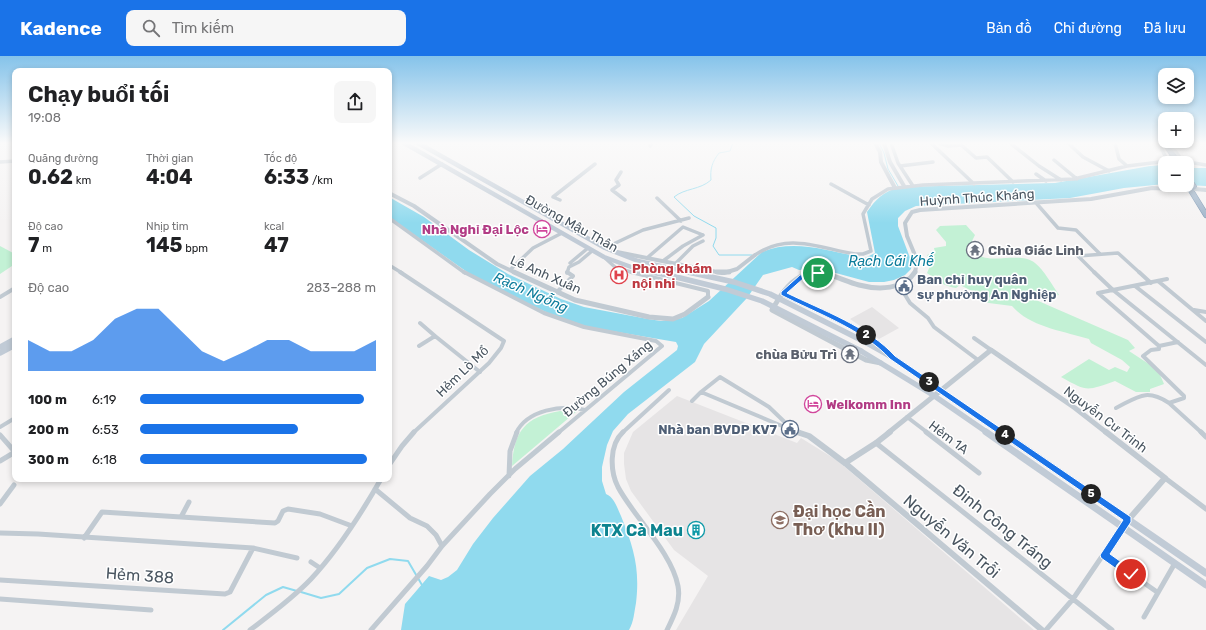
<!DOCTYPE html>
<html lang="vi">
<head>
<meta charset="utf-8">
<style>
	body { margin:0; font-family:Rubik,sans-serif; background:#f6f6f6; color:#202124; height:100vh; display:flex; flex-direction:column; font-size:15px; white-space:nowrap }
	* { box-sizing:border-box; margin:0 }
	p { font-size:13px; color:#757577 }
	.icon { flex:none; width:22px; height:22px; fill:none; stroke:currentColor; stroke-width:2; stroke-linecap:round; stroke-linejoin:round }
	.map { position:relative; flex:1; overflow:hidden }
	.drawer { position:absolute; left:12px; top:12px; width:380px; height:414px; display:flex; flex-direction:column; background:#fff; border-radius:8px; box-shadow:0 2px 6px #0003 }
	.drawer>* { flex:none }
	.fabs { position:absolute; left:1158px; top:12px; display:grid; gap:8px }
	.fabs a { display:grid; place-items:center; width:36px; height:36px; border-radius:8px; background:#fff; box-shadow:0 2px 6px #0003; font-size:20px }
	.pin { position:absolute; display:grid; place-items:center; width:34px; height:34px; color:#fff; margin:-17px; border:2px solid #fff; border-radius:50%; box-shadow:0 1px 4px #0007 }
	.km { position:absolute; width:20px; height:20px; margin:-10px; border-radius:50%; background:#222; color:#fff; font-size:11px; line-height:20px; text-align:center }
	.round { display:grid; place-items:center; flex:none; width:42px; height:42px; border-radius:8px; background:#f6f6f6 }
	.overview { display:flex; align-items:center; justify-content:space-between; height:68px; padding:0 16px }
	h1 { font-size:22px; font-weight:700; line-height:30px }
	.metrics { display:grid; grid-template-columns:repeat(3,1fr); gap:6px; height:68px; padding:4px 16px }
	.metrics div { display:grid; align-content:center }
	.metrics b { font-size:20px; font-weight:700 }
	.metrics small { font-size:11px; font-weight:400 }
	.metrics p { font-size:11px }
	.chart { height:112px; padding:8px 16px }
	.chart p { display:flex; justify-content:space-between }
	.chart svg { width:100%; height:72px; margin-top:4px; fill:#1a73e8; opacity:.7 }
	ul { padding:0 16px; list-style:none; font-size:13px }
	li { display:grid; grid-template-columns:64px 48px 1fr; align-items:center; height:30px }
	li i { height:10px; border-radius:5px; background:#1a73e8 }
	header { display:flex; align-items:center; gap:24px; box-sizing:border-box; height:56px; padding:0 20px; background:#1a73e8; color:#fff }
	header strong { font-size:19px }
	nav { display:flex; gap:22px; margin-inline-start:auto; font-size:14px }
	.search { width:280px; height:36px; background:#f6f6f6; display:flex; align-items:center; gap:10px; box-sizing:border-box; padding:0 14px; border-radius:8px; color:#757577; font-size:15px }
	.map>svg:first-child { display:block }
	.education { fill:#e6e4e5 }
	.green { fill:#c3f1d5 }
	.water { fill:#90daee }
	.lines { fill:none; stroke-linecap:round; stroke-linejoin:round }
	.stream-far1 { stroke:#90daee; stroke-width:1 }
	.stream { stroke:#90daee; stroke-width:2 }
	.trunk-casing { stroke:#7690ad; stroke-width:6 }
	.minor-far2 { stroke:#c1cad2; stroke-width:3.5 }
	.minor-far1 { stroke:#c1cad2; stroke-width:4 }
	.minor { stroke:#c1cad2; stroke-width:5 }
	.tertiary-far2 { stroke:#c1cad2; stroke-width:4 }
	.tertiary-far1 { stroke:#c1cad2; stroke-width:5 }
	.tertiary { stroke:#c1cad2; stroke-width:6 }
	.secondary-far2 { stroke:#c1cbd6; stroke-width:4.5 }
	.secondary-far1 { stroke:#c1cbd6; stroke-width:5.5 }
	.secondary { stroke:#c1cbd6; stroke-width:7 }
	.trunk { stroke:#9fb4c9; stroke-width:5 }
	.secondary-bridge-far1 { stroke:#c1cbd6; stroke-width:4.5 }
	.secondary-bridge { stroke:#c1cbd6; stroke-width:5.5 }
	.route { fill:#1a73e8; stroke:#fff }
	.labels { text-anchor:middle; stroke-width:3; stroke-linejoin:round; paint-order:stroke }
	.street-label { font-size:13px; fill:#4a5661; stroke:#fff }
	.hotel-label { font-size:13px; font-weight:bold; fill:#b23c85; stroke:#fff; text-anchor:end }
	.worship-label { font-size:13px; font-weight:bold; fill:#5b616d; stroke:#fff; text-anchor:start }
	.health-label { font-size:13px; font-weight:bold; fill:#be3a42; stroke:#fff; text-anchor:start }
	.service-label { font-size:13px; font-weight:bold; fill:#4e5e75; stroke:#fff; text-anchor:start }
	.water-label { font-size:14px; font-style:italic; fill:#0c7c9b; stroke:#fff }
	.near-education-label { font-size:16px; font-weight:bold; fill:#785e54; stroke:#fff; text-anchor:start }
	.near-street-label { font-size:16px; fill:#4a5661; stroke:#fff }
	.near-culture-label { font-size:16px; font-weight:bold; fill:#0d838f; stroke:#fff; text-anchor:end }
</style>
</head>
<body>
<header>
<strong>Kadence</strong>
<div class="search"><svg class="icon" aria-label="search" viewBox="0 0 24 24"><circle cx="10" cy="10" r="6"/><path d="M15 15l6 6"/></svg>Tìm kiếm</div>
<nav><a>Bản đồ</a><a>Chỉ đường</a><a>Đã lưu</a></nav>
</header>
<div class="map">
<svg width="1206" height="574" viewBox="0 0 1206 574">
	<rect width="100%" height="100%" fill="#f5f3f3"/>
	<path class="education" d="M872 251 899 272 879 283 850 263Z
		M677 340 797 387 801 382 838 405 1034 574H676L708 520 674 494 631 435 626 423 624 408V397L633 376Z"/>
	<path class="green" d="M966 169 975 179 970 189C980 215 1018 193 1035 207 1044 214 1052 229 1059 239L1036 244 1128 284 1135 292 1129 295 1158 314 1164 328 1150 333V336H1136L1115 325C1086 335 1088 336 1061 321L1089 303 1109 314 1115 311 1127 316 1130 311 1122 304 1091 287 1089 283C1064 275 1030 271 1012 250L981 246 976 237 960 229 956 232C945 231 935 223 927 217L930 210 927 199 935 196 934 192 946 190V186L936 174 940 170Z
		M0 190 15 198V208L0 218Z
		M560 355H577L512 410C514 375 525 361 560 355Z"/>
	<path class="water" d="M1165 109V128L1124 132 1070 142 916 150 905 155 898 162V170L912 207 911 213 905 219 894 224 884 226H869L832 216 814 213 799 214 792 211 763 219 747 242 704 288 695 306 628 358 613 375 607 389 602 411V425L606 438C615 442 617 452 621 460 634 492 640 513 636 547 634 557 634 565 629 574H401L405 548 429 520 441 524 448 521 457 514 473 488 493 462 530 420 563 393 624 336 677 294 678 290 676 286 670 285 588 271 548 257 477 223 389 161V141L424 161 469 194 508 218 561 243 584 251 648 263 661 265 682 262 709 245 762 196C795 182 831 196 865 202L875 197 867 156C876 143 883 136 899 131L1055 127 1150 110Z
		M1187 112H1206V130L1187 129Z"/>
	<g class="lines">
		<path class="stream-far1" d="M733 87 730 95 719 97C712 106 710 113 711 124 700 134 685 132 674 141L694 160 716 172V182L713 190 719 199H752
			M879 87 884 97 888 113 898 130"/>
		<path class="stream" d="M301 536 321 542 339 538 367 512 390 503 408 505 422 529
			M223 574 266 539 283 531 297 535"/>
		<g class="trunk-casing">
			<path id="trunk" d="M1165 87 1178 107
				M1187 121 1194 131
				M1187 128 1206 159"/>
		</g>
		<path class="minor-far2" d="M891 87 898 107 913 130
			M931 87 974 128
			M939 87 948 90 961 89
			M959 87 976 102 987 101 1013 126
			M1010 87 1039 110 1061 124
			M1068 87 1083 101 1109 115
			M1115 87 1119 103 1127 110
			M1167 89 1176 96 1183 105 1206 109
			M650 90 652 87
			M1054 104 1077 123
			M0 106 15 105
			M900 110 933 106
			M621 116 616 124 619 129 612 134 625 144
			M1036 118 1046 125
			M420 122 442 108
			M831 128 869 149
			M657 142 681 165
			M560 144 553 141 595 108
			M1037 148 1058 172 1076 174 1100 198
			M389 162 465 217
			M605 192 643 174 689 162
			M755 199C788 176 819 192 855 198H863L871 195 863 158 872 143 888 133 923 129 1074 123 1127 110 1168 105 1162 94V90
			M605 202 616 212 635 217
			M647 202 683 171 703 179
			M663 205 683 190 703 179
			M570 207 588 192
			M675 208 693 190 703 185
			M389 209 402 217
			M510 214 533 192 562 177
			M567 217 569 211 579 206 592 195
			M1095 217 1078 200 1118 197 1140 217"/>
		<path class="minor-far1" d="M400 216 504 285 501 292 489 307 413 377
			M464 216 544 257 584 271 656 285 662 290 558 377
			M631 216 708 235V241
			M1094 216 1113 234 1206 309
			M1139 216 1151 227
			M1158 225 1206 265
			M899 229 910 247 928 262 934 271 978 304
			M1135 230 1206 286
			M557 236 573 220 567 216
			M1098 237 1159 290
			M1098 237 1167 223
			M0 241 15 232
			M1194 254 1206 256
			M435 280 480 316
			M974 282 991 294
			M1178 286 1159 290V293L1151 294 1143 300 1184 340V342L1169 347 1202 377
			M419 290 435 280 420 267
			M720 321 769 351 794 375 701 336Z
			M692 345 701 336
			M1116 352C1138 341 1146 332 1169 347
			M907 361 928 377
			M0 371 15 362
			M516 377C527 354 562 348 585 354
			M622 377 669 334"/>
		<path class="minor" d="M623 376C609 389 610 415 618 431 634 461 672 497 678 530 681 546 674 560 667 574
			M926 376 979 417
			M1201 376 1206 381
			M0 379 15 396
			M876 387 1112 574
			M0 405 15 396
			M389 409 402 390 414 376
			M509 420 510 395 517 376
			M1165 422 1206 453
			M375 433 410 462 427 470 436 479 442 490
			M189 446 181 461 275 467 278 465 283 455 288 453 320 458 352 470
			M0 448 14 429
			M0 477 38 478 253 492 297 502
			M84 482 102 456 181 461
			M1104 499 1157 536
			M311 506 320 512
			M0 524 225 538 230 536 253 492
			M0 543 151 554
			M1144 561 1175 507
			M250 574C271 558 293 542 311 523 339 493 361 458 381 423
			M371 574 427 510 442 490 490 438 515 413 559 376
			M1046 574 1073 543 1122 471"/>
		<path class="tertiary-far2" d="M875 87 880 96 881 106 895 132
			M884 87 890 106 904 130
			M1195 133 1206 134
			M389 137 414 150 497 208 516 217
			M617 196 722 217
			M724 217 737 213 755 199
			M814 217H823
			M915 217 917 204 907 180 905 167 912 156 920 154 1091 143 1152 132 1191 134"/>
		<path class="tertiary-far1" d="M514 216 575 244 649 261 673 263 685 258 708 241
			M717 216H729
			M783 238C821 256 860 270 891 299
			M881 307 866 304 772 254C779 242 787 228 800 221 821 210 839 224 859 229 878 234 904 234 915 216
			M794 375 800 377
			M888 377 991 294 1075 352 1107 377"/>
		<path class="tertiary" d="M797 376 809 380 845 407 1042 574
			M1106 376 1165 422 1122 471
			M845 407 876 387 890 376"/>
		<path class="secondary-far2" d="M404 87 604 201 634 212 657 217
			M418 87 605 192 638 205 679 214"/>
		<path class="secondary-far1" d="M652 216 672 220
			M867 287 892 301 1002 377
			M0 291 15 283
			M861 295 933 339 988 377
			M0 297 15 289"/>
		<path class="secondary" d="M986 376 1206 529
			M1001 376 1206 517"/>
		<use href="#trunk" class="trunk"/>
		<path class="secondary-bridge-far1" d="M679 214 692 217"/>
		<path class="secondary-bridge" d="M688 216 734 226 770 238 867 287
			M672 220 725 233 762 245 861 295"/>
	</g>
	<linearGradient id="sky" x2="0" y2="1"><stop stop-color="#85c3ea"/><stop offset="0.52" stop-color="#fafafa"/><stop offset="1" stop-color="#fafafa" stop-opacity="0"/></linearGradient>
	<rect width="1206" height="167" fill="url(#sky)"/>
	<path class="route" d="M818 215H820V218L804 222 787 237C822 254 869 271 895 300L1131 461V466L1110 498 1134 515 1135 518 1134 521 1131 522 1128 521 1101 502 1100 499 1123 464 890 303C864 274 816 257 781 239V236L800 219Z"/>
	<defs>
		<g id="hotel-ring" transform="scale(0.9)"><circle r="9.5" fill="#fff" stroke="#d1479c" stroke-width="1.5"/><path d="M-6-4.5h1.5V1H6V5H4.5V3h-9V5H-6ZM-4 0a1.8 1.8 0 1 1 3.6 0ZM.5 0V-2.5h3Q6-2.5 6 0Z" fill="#d1479c"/></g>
		<g id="temple-ring" transform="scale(0.9)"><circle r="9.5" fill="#fff" stroke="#6b7280" stroke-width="1.5"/><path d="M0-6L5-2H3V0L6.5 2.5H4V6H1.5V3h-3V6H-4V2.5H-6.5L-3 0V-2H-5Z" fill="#6b7280"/></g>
		<g id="hospital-ring" transform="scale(0.9)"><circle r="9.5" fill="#fff" stroke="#e0444e" stroke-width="1.5"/><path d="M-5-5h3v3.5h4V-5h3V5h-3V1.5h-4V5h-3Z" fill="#e0444e"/></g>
		<g id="civic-ring" transform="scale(0.9)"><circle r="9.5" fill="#fff" stroke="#5c6f8a" stroke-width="1.5"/><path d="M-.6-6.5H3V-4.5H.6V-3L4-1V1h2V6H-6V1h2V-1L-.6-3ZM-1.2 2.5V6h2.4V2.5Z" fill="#5c6f8a"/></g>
		<g id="university-ring" transform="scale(0.9)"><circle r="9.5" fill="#fff" stroke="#8d6e63" stroke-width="1.5"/><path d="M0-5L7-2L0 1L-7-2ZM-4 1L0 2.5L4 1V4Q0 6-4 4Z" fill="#8d6e63"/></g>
		<g id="building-ring" transform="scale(0.9)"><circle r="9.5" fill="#fff" stroke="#0f9aa8" stroke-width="1.5"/><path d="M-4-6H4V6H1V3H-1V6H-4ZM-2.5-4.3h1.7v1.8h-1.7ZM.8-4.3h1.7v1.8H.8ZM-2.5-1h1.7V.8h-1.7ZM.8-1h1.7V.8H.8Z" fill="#0f9aa8"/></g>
	</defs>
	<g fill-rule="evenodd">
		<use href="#hotel-ring" x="542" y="173"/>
		<use href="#temple-ring" x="975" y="194"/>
		<use href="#hospital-ring" x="619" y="219"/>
		<use href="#civic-ring" x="904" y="230"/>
		<use href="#temple-ring" x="850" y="298"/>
		<use href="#hotel-ring" x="813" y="348"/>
		<use href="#civic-ring" x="790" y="373"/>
		<use href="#university-ring" x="780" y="464"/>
		<use href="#building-ring" x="696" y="474"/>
	</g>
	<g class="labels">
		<g class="street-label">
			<text transform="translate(977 141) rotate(-4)" y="5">Huỳnh Thúc Kháng</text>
			<text transform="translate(572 167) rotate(29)" y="5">Đường Mậu Thân</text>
			<text transform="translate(546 218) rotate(24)" y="5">Lê Anh Xuân</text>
			<text transform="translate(462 315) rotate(-44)" y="5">Hẻm Lò Mổ</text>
			<text transform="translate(607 322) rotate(-40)" y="5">Đường Búng Xáng</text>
			<text transform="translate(1106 363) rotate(37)" y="5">Nguyễn Cư Trinh</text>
			<text transform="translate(949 381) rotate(37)" y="5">Hẻm 1A</text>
		</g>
		<g class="hotel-label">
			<text x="529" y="178">Nhà Nghỉ Đại Lộc</text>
			<text x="826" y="353" text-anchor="start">Welkomm Inn</text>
		</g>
		<g class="worship-label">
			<text x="988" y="199">Chùa Giác Linh</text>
			<text x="837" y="303" text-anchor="end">chùa Bửu Trì</text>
		</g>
		<g class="health-label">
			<text x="632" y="217">Phòng khám<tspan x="632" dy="15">nội nhi</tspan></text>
		</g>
		<g class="service-label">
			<text x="917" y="228">Ban chỉ huy quân<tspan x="917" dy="15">sự phường An Nghiệp</tspan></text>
			<text x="777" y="378" text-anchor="end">Nhà ban BVDP KV7</text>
		</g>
		<g class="water-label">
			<text x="891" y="210">Rạch Cái Khế</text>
			<text transform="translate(531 236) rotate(24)" y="5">Rạch Ngỗng</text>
		</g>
		<g class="near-education-label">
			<text x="793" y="461">Đại học Cần<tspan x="793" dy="18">Thơ (khu II)</tspan></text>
		</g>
		<g class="near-street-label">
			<text transform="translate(1003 470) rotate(39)" y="6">Đinh Công Tráng</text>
			<text transform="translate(952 480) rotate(40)" y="6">Nguyễn Văn Trỗi</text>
			<text transform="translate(140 519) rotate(4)" y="6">Hẻm 388</text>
		</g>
		<g class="near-culture-label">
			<text x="683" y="480">KTX Cà Mau</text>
		</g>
	</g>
</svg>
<div class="fabs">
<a><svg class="icon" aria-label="layers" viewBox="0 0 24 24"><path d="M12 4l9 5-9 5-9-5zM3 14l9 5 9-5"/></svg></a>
<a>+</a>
<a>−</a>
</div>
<div class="pin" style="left:818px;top:217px;background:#1e9e55"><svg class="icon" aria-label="arrive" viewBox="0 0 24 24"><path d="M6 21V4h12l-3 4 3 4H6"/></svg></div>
<div class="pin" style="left:1131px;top:518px;background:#d93025"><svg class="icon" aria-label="check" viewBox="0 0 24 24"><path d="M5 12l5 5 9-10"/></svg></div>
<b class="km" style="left:866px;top:279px">2</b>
<b class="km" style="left:929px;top:326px">3</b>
<b class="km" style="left:1005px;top:379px">4</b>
<b class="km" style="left:1091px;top:438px">5</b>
<section class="drawer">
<div class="overview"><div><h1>Chạy buổi tối</h1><p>19:08</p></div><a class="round"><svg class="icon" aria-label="share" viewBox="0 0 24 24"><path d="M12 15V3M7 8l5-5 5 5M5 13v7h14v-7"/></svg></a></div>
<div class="metrics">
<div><p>Quãng đường</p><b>0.62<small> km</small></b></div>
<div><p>Thời gian</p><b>4:04</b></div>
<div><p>Tốc độ</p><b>6:33<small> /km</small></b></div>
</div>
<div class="metrics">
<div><p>Độ cao</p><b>7<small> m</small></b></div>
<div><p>Nhịp tim</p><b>145<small> bpm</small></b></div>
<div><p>kcal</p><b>47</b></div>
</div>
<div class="chart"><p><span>Độ cao</span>283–288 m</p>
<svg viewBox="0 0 160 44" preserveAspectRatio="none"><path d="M0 44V25L10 32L20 32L30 25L40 12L50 6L60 6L70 19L80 32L90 38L100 32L110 25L120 25L130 32L140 32L150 32L160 25V44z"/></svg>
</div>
<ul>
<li><b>100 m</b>6:19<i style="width:95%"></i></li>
<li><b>200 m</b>6:53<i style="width:67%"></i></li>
<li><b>300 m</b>6:18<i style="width:96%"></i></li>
</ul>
</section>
</div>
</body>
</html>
